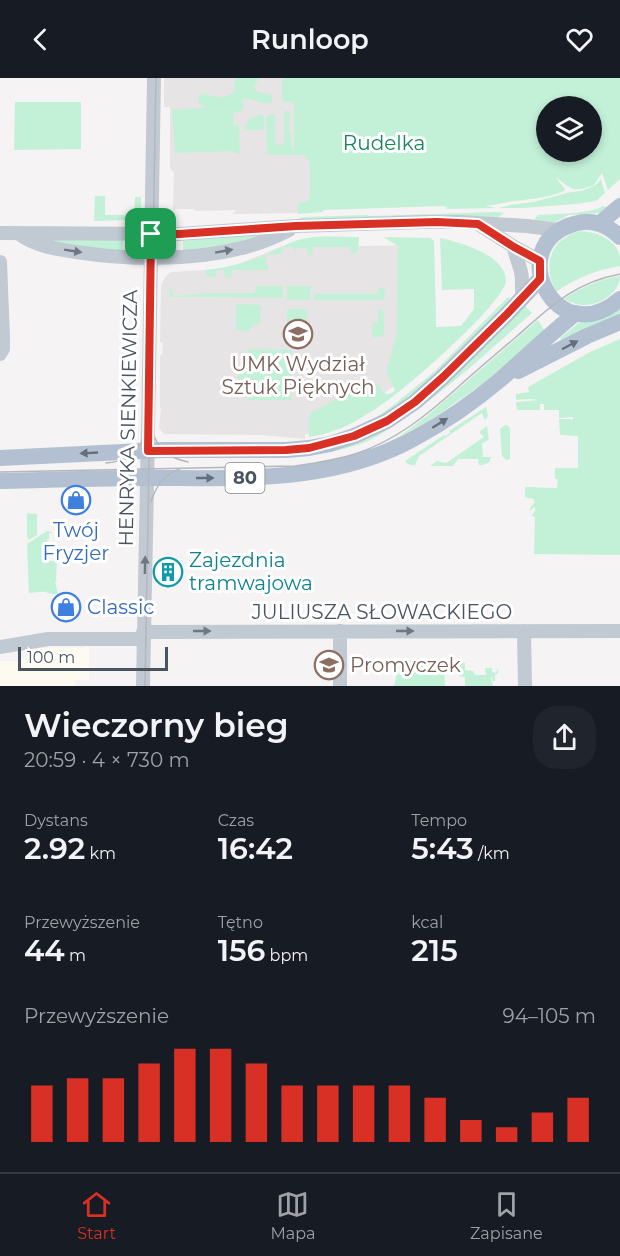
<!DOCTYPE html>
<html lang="pl">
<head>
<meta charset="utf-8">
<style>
	body { margin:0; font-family:Montserrat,sans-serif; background:#20242c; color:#f1f3f6; height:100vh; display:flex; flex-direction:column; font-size:22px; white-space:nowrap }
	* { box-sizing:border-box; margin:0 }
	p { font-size:20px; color:#9ea1a6 }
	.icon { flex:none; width:33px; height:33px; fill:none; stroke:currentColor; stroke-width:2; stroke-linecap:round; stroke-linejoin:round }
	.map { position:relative; height:608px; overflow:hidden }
	.panel { display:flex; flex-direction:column; background:#171b24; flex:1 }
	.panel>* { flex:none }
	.tools { position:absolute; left:536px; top:18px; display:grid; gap:12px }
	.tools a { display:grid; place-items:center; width:66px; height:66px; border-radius:50%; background:#171b24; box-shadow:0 3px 9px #0003; font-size:30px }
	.scale { position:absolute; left:18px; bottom:15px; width:150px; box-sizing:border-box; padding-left:6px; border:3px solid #4a5461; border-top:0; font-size:16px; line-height:21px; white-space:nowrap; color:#4a5461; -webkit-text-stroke:4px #fff; paint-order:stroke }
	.pin { position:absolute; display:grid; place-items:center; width:51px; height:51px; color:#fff; margin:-26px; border-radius:12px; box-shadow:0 3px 9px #0006 }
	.round { display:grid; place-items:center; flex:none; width:63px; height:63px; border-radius:24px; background:#20242c }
	.overview { display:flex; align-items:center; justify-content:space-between; height:102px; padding:0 24px }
	h1 { font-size:33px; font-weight:600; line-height:45px }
	.stats { display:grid; grid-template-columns:repeat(3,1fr); gap:9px; height:102px; padding:6px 24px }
	.stats div { display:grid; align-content:center }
	.stats b { font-size:30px; font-weight:600 }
	.stats small { font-size:16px; font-weight:400 }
	.stats p { font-size:16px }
	.chart { height:168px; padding:12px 24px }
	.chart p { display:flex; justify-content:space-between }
	.chart svg { width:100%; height:108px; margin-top:6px; stroke:#d93025; stroke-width:6 }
	header { display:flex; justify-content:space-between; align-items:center; height:78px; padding:0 24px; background:#171b24; font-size:27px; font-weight:600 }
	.menu { display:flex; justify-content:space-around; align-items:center; height:84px; border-top:2px solid #363941; background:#171b24; font-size:16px; color:#9ea1a6 }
	.menu a { display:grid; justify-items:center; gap:3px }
	.menu .selected { color:#d93025 }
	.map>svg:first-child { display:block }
	.commercial { fill:#fdfaef }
	.education { fill:#e6e4e5 }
	.green { fill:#c3f1d8; fill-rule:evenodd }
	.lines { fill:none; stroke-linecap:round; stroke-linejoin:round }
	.minor { stroke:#c1c9d2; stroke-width:14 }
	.major { stroke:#b3c0d1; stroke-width:16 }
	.tram { stroke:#b5b7bd; stroke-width:1.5 }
	.oneway { fill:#6e7783 }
	.oneway2 { fill:#646f7d }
	.route-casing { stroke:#fff; stroke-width:12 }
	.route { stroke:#d93025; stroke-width:8 }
	.labels { text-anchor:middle; stroke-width:6; stroke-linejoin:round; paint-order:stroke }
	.shield { fill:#fff; stroke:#808790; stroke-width:1.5 }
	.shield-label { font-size:18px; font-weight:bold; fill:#4a5461 }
	.park-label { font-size:20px; fill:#168656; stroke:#fff }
	.education-label { font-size:20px; fill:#785e54; stroke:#fff }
	.street-label { font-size:20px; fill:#4a5461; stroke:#fff }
	.shop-label { font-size:20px; fill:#366cbe; stroke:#fff }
	.culture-label { font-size:20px; fill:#0d838f; stroke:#fff; text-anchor:start }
</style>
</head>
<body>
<header><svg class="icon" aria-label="back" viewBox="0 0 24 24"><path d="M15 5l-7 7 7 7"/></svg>Runloop<svg class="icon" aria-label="heart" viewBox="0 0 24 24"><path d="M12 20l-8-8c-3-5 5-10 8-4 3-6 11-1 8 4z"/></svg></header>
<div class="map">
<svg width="620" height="608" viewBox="0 0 620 608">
	<rect width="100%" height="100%" fill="#f5f3f3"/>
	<path class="commercial" d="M89 567V602H75V608H0V583H19L38 570H84Z"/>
	<path class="education" d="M164 0H282L347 14 354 126 299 135 232 136 236 132 195 133 194 131H175L173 133 174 95 170 90V29H164Z
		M434 167 436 249 404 301 370 325 311 356H305V361L261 357 164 356 159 350 161 330H160V277H162L163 265 160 264 161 207 166 198 172 194 219 191 239 186 280 169Z"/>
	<path class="green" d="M234 0H258L257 4 254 7 256 13C260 15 266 15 272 17V25C270 25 265 26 263 25 255 24 249 18 242 22L244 26 243 31 238 35 233 34 234 47H239L240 75 235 76 234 73 175 75 172 32 205 30 204 27 201 26 198 23 199 18 205 15C214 21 228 20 235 13Z
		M282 0H620V101L608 112 602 95 594 107C574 114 573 113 557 100V101L565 111 564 113C546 121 527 121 508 124 500 126 493 127 485 128L496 130H494L446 131 447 129 443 128 323 132V134L298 136V124H305L310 121V84L303 77H269L267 75 266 39 269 37 275 36V63L278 67H282L284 65V33H288L290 36C290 46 286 49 292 58L291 65 292 71 294 72V24H282ZM546 28H591V74H546Z
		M15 24H81V71L14 72Z
		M258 37H262L264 40V52H245C245 44 252 39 258 37Z
		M601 101 605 115 596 123 576 126 522 130H499L510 127 533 124 571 114 581 113 596 107Z
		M95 118H105V137H134L135 119H141V131L131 142 94 143Z
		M603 128 609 130 599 135 569 137 555 144 534 143 536 139 538 137C555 136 590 136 603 128Z
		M495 134 504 135 497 140 442 137 300 142 299 141V140L305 139 367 137 369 138Z
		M581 153C596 154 616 161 620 178 620 181 620 185 620 188 596 192 576 200 556 214 542 187 550 160 581 153Z
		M257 156V159L221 169 183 173V163Z
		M359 159 358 173 354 176H351L350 169H313L312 177H308L307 170H296L295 177 294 169H283L282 176 266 177V185L268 186V192H232L231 199H225L224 192H216V199L206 198 205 192C224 190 242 186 260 179 275 173 286 165 302 161 317 157 342 159 359 159Z
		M383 159 430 160 434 163 436 249 461 248 474 231V211L442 212 440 160C460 164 505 177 506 202 507 220 430 289 413 302 397 316 379 329 361 340 346 349 326 357 309 359V339L311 335 370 302 374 308 378 306 383 314 386 316 392 315 395 312 386 294 397 254 398 168Z
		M49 161 123 162 122 174 48 163Z
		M620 198C620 216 598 228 581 227 575 226 569 223 563 221 581 210 599 201 620 198Z
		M256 208H283V220L212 219V217L211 219H170L169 210 172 212 173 218 211 215H255Z
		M287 208H311L310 222H287Z
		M379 209 383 210 385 212 384 220 381 222H314V216H377Z
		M510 219 508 224 445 289 402 326 365 347 391 329 434 294 507 220Z
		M236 226 261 227 260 246H253L252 250H250V253L236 252Z
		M525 228 532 235C490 271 449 311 402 342 389 350 377 360 363 365 332 376 301 380 268 380V379L352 366Z
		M287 231H307V262H298V252H283L287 247Z
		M378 231 382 232 384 235V256L381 259H372V245H378Z
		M620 231V239L563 266 560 260 580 244 609 236Z
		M538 242 546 255 482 306 431 342 369 375 331 385 383 367 400 358 427 338Z
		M620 261V477L534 476 535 439 531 438 535 433V429L529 433 530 430 535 424 533 421 525 419V409L557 410 558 401H555V390H578V358L560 357 559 341H571L572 343 573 339 559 340V332H544V326H540V332H517L516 324 540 322 529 321 516 322V316L529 314 528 309 590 274Z
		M248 271 291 272V322H248L247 311 238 309V293L248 292Z
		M486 329 488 338 486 341H484L482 335 419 378 415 387C411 388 407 386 405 383L444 357 445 358 450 355 449 353Z
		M505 347 508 348 510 351V381L506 382 502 378 500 351Z
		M487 348 489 362 482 365 483 379H491C490 386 485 387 479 387L478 381H458L453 388H430L437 383 446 385 484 359 479 354Z
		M27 435 37 436V457L29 462 27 459Z
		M47 453 52 454V455H49V461H47L48 468 49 470H47L49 483H57L56 501 57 503 55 504 58 516C52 516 50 516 46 514 40 513 34 515 29 515L27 466Z
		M405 582H411V588H422L423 583 432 584 433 583H444L445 608H394L399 586H404Z
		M458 583 460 585H465V592L473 593 475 597H486L485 590H492V594L496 595 498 590V595L495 597V603H493L492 599H491L493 608H465V599L459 598Z"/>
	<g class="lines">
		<path class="minor" d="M480 147 514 169 540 183
			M0 155 179 156 296 148 423 144H460L527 148 559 152
			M19 156C35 168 56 171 76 174 130 182 192 183 246 169 261 165 275 159 289 152
			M514 169C515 178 519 185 521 194 523 203 521 211 523 220
			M0 184 3 260V271L0 276
			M524 553 525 608
			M143 554 620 553
			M0 569 48 561H143
			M143 608 148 354 154 0
			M340 608V553"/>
		<path class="major" d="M599 146 620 128
			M620 159C608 147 591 140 574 146 502 167 556 276 620 221
			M518 293 587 258 620 244
			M0 380 163 372H286L309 370 330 366 354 358 387 343 415 324 443 299 507 236 540 201
			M0 403C51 402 103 400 154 400 244 400 334 405 415 360 445 344 475 323 501 301 526 279 550 256 576 235"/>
		<path class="tram" d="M152 352C157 371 169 380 188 384
			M106 385C126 384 143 372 145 351
			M0 394 295 388C316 385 337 382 358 375 396 362 427 337 457 310 476 293 496 276 516 259 550 229 573 205 620 196
			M151 423C157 407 164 396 180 391
			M145 608 156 0"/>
	</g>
	<defs><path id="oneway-solid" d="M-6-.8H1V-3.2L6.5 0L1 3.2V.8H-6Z" transform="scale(1.5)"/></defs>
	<g class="oneway">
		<use href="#oneway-solid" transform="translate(73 173) rotate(9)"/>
		<use href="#oneway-solid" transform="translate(224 173) rotate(-10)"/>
		<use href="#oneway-solid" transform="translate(145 487) rotate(-89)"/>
		<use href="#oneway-solid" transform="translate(202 553)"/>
		<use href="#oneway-solid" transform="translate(405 553)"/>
	</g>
	<g class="oneway2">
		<use href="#oneway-solid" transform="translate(570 267) rotate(-28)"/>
		<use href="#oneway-solid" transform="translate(440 345) rotate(-32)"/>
		<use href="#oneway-solid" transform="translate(89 375) rotate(177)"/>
		<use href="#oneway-solid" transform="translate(205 400)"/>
	</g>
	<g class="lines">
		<g class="route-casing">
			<path id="route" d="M437 144 478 146 514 169 540 183V201L507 236 443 299 415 324 387 343 354 358 309 370 286 372 148 373 151 156H179L296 148Z"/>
		</g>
		<use href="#route" class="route"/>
	</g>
	<defs>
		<g id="university-ring" transform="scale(1.5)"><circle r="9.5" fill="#fff" stroke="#8d6e63" stroke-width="1.5"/><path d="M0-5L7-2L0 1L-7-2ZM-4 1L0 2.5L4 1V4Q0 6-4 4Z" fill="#8d6e63"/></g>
		<g id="shop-ring" transform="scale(1.5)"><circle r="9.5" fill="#fff" stroke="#3f7fe0" stroke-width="1.5"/><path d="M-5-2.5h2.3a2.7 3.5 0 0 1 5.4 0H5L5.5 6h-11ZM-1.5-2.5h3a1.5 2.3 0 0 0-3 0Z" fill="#3f7fe0"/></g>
		<g id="building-ring" transform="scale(1.5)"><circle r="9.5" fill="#fff" stroke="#0f9aa8" stroke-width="1.5"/><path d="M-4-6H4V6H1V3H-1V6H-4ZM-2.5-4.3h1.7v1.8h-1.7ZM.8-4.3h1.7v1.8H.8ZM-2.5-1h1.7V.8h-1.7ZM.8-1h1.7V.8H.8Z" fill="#0f9aa8"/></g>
		<g id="school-ring" transform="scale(1.5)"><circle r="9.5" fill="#fff" stroke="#8d6e63" stroke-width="1.5"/><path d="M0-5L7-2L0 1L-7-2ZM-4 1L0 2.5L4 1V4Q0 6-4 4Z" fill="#8d6e63"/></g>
	</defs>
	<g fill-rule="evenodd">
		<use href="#university-ring" x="298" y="256"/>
		<use href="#shop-ring" x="76" y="422"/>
		<use href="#building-ring" x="168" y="494"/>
		<use href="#shop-ring" x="66" y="529"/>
		<use href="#school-ring" x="329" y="587"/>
	</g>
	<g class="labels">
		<rect class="shield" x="225.5" y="385" width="39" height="30" rx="4.5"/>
		<g class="shield-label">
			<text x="245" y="406">80</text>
		</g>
		<g class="park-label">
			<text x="384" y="72">Rudelka</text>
		</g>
		<g class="education-label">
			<text x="298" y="293">UMK Wydział<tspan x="298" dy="23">Sztuk Pięknych</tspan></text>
			<text x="350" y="594" text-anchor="start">Promyczek</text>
		</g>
		<g class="street-label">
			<text transform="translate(128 340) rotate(-89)" y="7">HENRYKA SIENKIEWICZA</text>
			<text x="382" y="541">JULIUSZA SŁOWACKIEGO</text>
		</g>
		<g class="shop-label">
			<text x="76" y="459">Twój<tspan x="76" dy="23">Fryzjer</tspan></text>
			<text x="87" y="536" text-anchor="start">Classic</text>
		</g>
		<g class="culture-label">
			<text x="189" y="489">Zajezdnia<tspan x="189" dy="23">tramwajowa</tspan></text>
		</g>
	</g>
</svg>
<div class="tools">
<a><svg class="icon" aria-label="layers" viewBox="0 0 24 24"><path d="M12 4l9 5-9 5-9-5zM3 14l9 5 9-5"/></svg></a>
</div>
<div class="scale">100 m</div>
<div class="pin" style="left:151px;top:156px;background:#1e9e55"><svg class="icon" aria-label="arrive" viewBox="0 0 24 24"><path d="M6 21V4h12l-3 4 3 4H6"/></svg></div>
</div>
<section class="panel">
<div class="overview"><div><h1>Wieczorny bieg</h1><p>20:59 · 4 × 730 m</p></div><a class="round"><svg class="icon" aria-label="share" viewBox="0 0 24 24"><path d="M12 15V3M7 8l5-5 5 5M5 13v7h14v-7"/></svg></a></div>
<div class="stats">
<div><p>Dystans</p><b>2.92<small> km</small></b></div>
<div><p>Czas</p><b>16:42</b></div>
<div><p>Tempo</p><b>5:43<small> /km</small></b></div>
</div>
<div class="stats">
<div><p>Przewyższenie</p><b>44<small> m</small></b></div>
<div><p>Tętno</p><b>156<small> bpm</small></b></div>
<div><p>kcal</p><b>215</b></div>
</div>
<div class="chart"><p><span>Przewyższenie</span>94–105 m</p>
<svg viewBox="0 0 160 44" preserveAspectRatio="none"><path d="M5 44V21M15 44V18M25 44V18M35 44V12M45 44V6M55 44V6M65 44V12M75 44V21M85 44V21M95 44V21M105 44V21M115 44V26M125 44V35M135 44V38M145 44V32M155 44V26"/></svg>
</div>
</section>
<nav class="menu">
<a class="selected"><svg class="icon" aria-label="home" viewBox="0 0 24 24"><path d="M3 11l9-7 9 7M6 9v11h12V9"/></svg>Start</a>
<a><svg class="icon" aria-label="map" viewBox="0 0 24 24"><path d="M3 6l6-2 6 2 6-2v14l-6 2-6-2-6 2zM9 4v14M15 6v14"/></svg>Mapa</a>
<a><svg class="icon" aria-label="saved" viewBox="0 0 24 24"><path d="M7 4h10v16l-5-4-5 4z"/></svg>Zapisane</a>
</nav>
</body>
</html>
